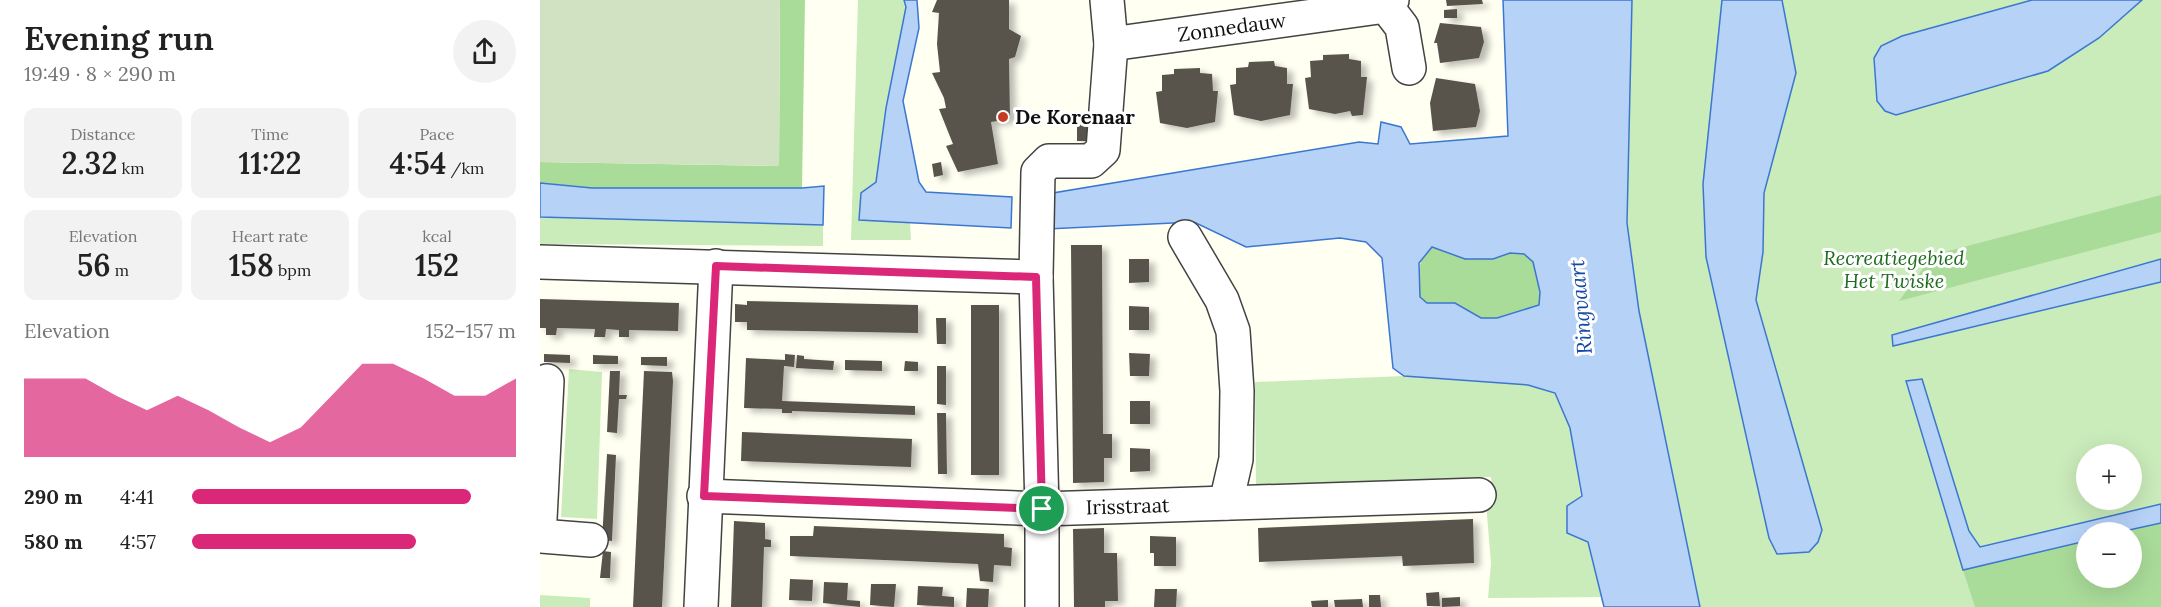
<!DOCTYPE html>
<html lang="en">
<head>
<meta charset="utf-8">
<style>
	body { margin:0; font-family:Lora,serif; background:#f2f2f2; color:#222; height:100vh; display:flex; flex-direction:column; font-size:22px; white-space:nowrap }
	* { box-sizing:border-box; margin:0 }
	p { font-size:20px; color:#767676 }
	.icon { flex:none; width:33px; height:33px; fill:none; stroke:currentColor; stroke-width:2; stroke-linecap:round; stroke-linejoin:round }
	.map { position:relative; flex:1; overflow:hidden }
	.sheet { display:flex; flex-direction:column; background:#fff; width:540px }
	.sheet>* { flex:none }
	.controls { position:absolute; left:1536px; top:444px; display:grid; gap:12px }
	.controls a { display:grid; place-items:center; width:66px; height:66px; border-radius:50%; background:#fff; box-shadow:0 6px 24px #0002; font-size:30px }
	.pin { position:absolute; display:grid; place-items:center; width:51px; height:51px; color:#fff; margin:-26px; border:3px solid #fff; border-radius:50%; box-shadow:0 2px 6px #0007 }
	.round { display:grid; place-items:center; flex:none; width:63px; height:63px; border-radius:32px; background:#f2f2f2 }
	.head { display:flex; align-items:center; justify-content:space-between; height:102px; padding:0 24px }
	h1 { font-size:33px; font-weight:600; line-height:45px }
	.stats { display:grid; grid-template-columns:repeat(3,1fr); gap:9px; height:102px; padding:6px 24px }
	.stats div { display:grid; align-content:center; border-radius:12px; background:#f2f2f2; text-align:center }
	.stats b { font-size:30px; font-weight:600 }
	.stats small { font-size:16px; font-weight:400 }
	.stats p { font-size:16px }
	.chart { height:168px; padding:12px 24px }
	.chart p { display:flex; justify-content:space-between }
	.chart svg { width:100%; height:108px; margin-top:6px; fill:#db2777; opacity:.7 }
	ul { padding:0 24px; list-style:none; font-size:20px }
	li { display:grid; grid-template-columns:96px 72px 1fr; align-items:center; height:45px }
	li i { height:15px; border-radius:8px; background:#db2777 }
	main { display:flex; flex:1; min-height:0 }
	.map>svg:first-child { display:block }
	.green { fill:#caebba; fill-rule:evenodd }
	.forest { fill:#aadc99 }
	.cemetery { fill:#d1e2c2 }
	.water { fill:#b6d2f7; stroke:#3b77d0; stroke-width:1.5; fill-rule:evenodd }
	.building { fill:#59534c; filter:url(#shadow) }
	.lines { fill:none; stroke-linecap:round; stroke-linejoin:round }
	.minor-casing { stroke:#434343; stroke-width:36 }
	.minor { stroke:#fff; stroke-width:33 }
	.route-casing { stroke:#fff; stroke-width:12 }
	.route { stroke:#db2777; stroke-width:8 }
	.poi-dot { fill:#c33c24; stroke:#fff; stroke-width:2 }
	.labels { text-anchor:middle; stroke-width:6; stroke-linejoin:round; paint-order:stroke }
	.street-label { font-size:20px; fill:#101010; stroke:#fff }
	.poi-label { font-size:20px; font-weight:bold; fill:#101010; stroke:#fff; text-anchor:start }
	.park-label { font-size:20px; font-style:italic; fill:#1e6a1e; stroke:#fff }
	.water-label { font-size:21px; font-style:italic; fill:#154aa5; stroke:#fff }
</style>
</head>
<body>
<main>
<section class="sheet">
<div class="head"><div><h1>Evening run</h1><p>19:49 · 8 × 290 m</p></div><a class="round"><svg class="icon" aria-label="share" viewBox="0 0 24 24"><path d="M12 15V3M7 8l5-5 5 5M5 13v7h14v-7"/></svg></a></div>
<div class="stats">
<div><p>Distance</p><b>2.32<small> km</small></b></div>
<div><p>Time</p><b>11:22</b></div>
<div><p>Pace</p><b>4:54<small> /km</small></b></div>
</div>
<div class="stats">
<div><p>Elevation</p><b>56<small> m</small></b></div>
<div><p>Heart rate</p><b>158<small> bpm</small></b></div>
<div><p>kcal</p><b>152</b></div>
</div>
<div class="chart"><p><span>Elevation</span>152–157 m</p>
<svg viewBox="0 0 160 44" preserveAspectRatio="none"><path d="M0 44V12L10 12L20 12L30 19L40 25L50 19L60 25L70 32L80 38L90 32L100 19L110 6L120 6L130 12L140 19L150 19L160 12V44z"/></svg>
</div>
<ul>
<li><b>290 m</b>4:41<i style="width:86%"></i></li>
<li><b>580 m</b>4:57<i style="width:69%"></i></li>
</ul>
</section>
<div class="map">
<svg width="1621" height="607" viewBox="0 0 1621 607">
	<defs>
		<filter id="shadow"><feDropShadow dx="6" dy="4" stdDeviation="3" flood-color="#0004"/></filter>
	</defs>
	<rect width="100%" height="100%" fill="#fffff2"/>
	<path class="green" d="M318 0H364L366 7 346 108 336 182 321 193 319 220 370 223 371 240H311Z
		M1027 0H1621V607H1150ZM1546 454H1592V500H1546ZM1546 532H1592V578H1546Z
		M0 217 283 225V246L0 244Z
		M29 369 62 372 57 519 21 517Z
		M864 376 988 385 1015 393 1030 428 1048 542 1061 597 948 598 951 563 946 503 954 502 951 477 716 486 715 382Z
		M0 595 50 598V607H0Z"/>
	<path class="forest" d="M240 0H265L262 188H52L0 183V162L239 166Z
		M1621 195V232L1359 301 1393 255Z
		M892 247 925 259H952L970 253 984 254 993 262 1000 292 999 305 957 318H941L915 303H887L880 297C879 278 875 260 892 247Z
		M1621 523V607H1435L1423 570 1546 541V578H1592V532H1580Z"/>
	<path class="cemetery" d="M0 0H240L239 166 0 162Z"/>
	<path class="water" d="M364 0H377L379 28 363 101 379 182 386 192 472 197 471 228 319 220 321 193 336 182 346 108 366 7Z
		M963 0H1092L1087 223 1099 311 1160 607H1064L1048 542 1027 533V506L1042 496 1030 428 1015 393 988 385 864 376 853 368 842 258 826 242 800 238 706 247 654 222 507 229V194L819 142 838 144 841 122 861 127 870 144 968 136ZM892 247 925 259H953L970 253 984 254 993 262 1000 292 999 305 957 318H941L915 303H887L880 297 879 263Z
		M1182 0H1242L1256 73 1224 193 1223 252 1216 300 1282 530 1278 542 1269 552 1237 554 1229 538 1166 257 1163 184Z
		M1492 0H1602L1559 38 1508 71 1356 115 1345 111 1337 101 1334 58 1341 46 1362 36Z
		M0 183 52 188H262L284 186 283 225 0 217Z
		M1621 259V282L1353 346 1352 335Z
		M1382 379 1429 531 1440 547 1621 504V523L1580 532H1546V541L1423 570 1366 381Z"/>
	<path class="building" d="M397 0H469V29L481 36 475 57 469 59 470 119 451 122 458 164 418 172 406 146 413 144 399 109 406 108 404 98 392 73 400 72 397 44 399 13 392 12Z
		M906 0H942L943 4 907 6Z
		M917 9V18H904V10Z
		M900 23 941 27 944 42 939 58 900 63 897 43H894Z
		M809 54V59L821 61V77H827L823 115 812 116 810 111 795 114 769 109 765 78 771 77 770 61 783 60V55Z
		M734 61 735 66 747 68V84H753L750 115 721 121 694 115 690 85 696 84V68L708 67 709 62Z
		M660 68V73L672 74 673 91H678L675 122 647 128 620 123 616 92 622 91V75L634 74V69Z
		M896 78 935 84 940 111 936 127 893 131 890 103Z
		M537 122H552V141H537Z
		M401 162 403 175 394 177 392 164Z
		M531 245H562L563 434H572V458H564V482L533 483Z
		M589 259H609V282L589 283Z
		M0 299 139 303 138 331 89 330V337H79V330L66 329 65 337H54L55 329 17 328 16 335H6V328H0Z
		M207 301 378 305V333L207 330V322H195V304L207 305Z
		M431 305H459V475H431Z
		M589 306 609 307V330H589Z
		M396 318H406V344H397Z
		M589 353 610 354 609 376H590Z
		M4 354 30 355V363L4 362Z
		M245 354 255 355 254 367 244 366 242 401 375 406V415L252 411V413H242V409L204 408 206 358 245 360Z
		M53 355 78 356V364H53Z
		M257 355 264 356V359L294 361 293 370 256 368Z
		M101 357H127V366L101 365Z
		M305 360 342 361V371L305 370Z
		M365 361 378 362V371H364Z
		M397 366H406V405L397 404Z
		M70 371H80L79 395H87L86 399H79L77 433 67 432Z
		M104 371 132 372 133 381 122 607H93Z
		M590 401H610V424H590Z
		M397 413H406L407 474H398Z
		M202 432 372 439 371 467 201 461Z
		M590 448 610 449V471L590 472Z
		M67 454 76 455 72 541 62 540Z
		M933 519 934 563 863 566 862 556 719 562 718 528Z
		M194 521 225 523V539L231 540V547H224L222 607H191Z
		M274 526 464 534V547L472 548 471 566 454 565 453 582 440 581 438 564 250 556V536H273Z
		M564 528V553H577L578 601H565V607H534L533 529Z
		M610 536 636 537V566H614V553H610Z
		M63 551 71 552 70 578H60Z
		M250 579 273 580 272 601 249 600Z
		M284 582 308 583 307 600 320 601V607L283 603Z
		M331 584H356L354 607 330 605Z
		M378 586 403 587 402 596 414 597V607L377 605Z
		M427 588 449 589 448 607H426Z
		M615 589H637L636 607H614Z
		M899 592 900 606H887L886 593Z
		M829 595H840L841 607H829Z
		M920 597V606L902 607V598Z
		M822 599 823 607H795L794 600Z
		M788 600V607H772L771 601Z"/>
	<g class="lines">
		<g class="minor-casing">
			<g id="minor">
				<path d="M846 6 862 27 869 68"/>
				<path id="s1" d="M571 44 846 6 852 0"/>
				<path d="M645 237 682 300 693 331 697 391 696 459 686 503"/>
				<path d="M0 262 496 277"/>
				<path id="s2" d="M164 496 502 509 939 495"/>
				<path d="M0 519 7 381"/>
				<path d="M0 536 51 540"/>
				<path d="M161 607 176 266"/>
				<path d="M502 607V509L496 277 498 172 509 161H551L563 150 571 44 567 0"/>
			</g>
		</g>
		<use href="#minor" class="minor"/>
	</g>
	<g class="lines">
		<g class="route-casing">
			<path id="route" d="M176 266 496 277 502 509 164 496Z"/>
		</g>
		<use href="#route" class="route"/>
	</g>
	<circle class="poi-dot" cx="463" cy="117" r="6"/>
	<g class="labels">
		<g class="street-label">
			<text dy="7" stroke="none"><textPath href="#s1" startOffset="122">Zonnedauw</textPath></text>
			<text dy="7" stroke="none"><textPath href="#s2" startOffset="424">Irisstraat</textPath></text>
		</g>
		<g class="poi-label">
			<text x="475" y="124">De Korenaar</text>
		</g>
		<g class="park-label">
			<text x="1354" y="265">Recreatiegebied<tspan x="1354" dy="23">Het Twiske</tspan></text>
		</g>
		<g class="water-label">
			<text transform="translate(1041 307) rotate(-95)" y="7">Ringvaart</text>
		</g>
	</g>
</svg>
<div class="controls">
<a>+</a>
<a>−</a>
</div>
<div class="pin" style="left:502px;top:509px;background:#1e9e55"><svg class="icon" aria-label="arrive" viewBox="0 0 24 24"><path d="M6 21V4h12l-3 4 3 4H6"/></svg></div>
</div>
</main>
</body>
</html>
